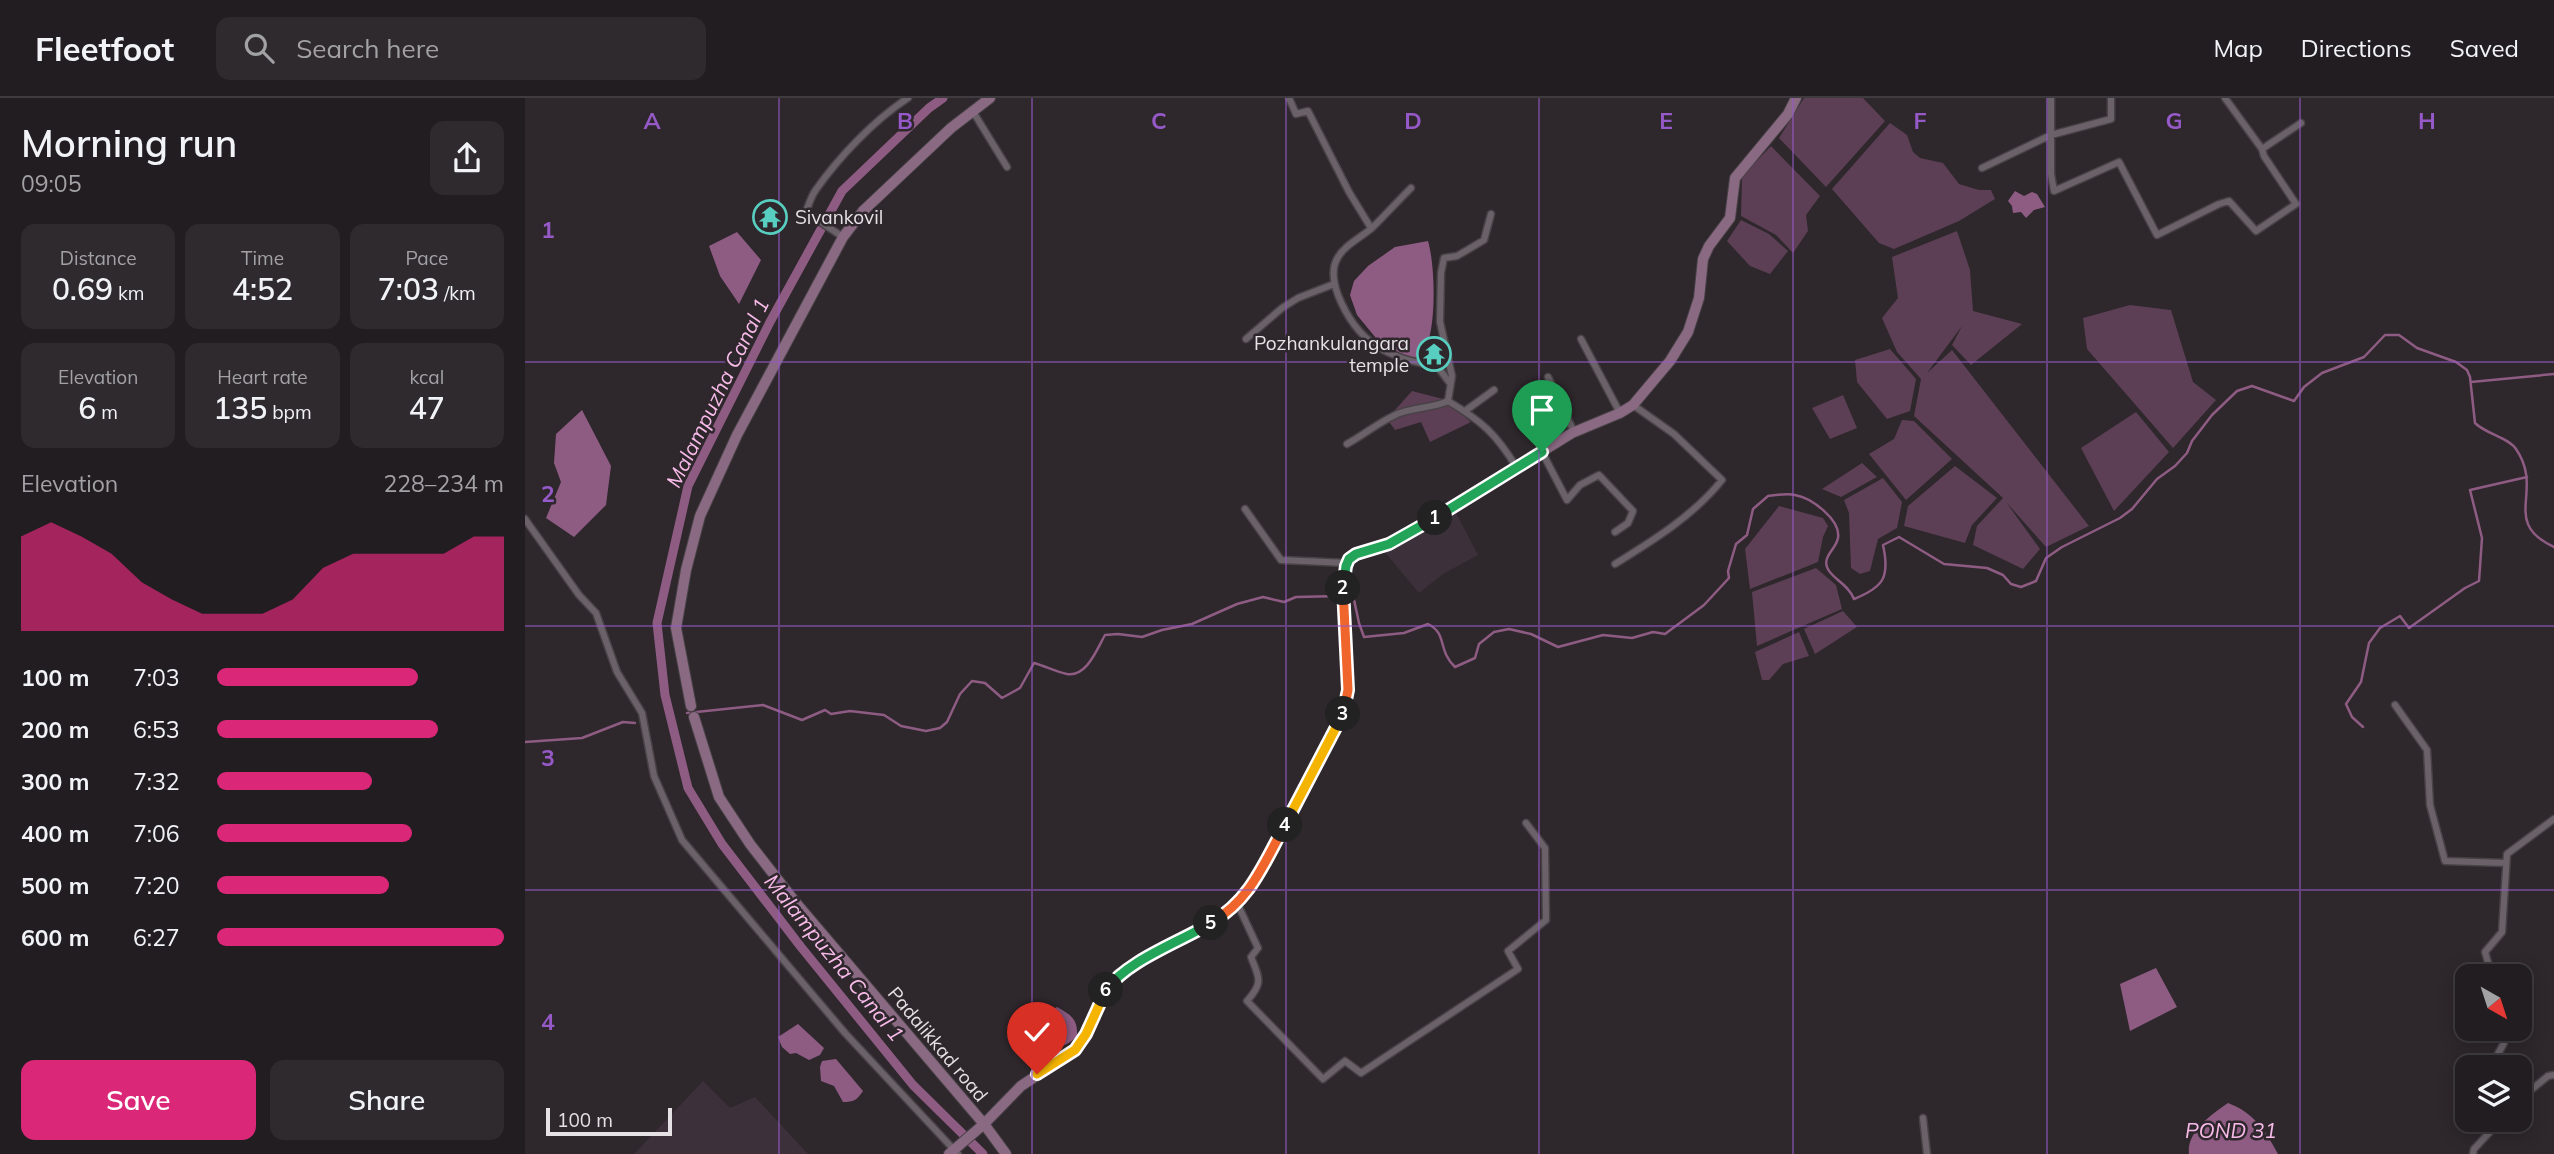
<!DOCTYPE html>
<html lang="en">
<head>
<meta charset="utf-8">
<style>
	body { margin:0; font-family:Mulish,sans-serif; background:#2e2a2e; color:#f1f3f6; height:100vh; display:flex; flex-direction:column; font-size:26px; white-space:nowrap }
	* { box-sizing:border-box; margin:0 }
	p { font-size:23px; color:#a2a2a5 }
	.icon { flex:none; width:38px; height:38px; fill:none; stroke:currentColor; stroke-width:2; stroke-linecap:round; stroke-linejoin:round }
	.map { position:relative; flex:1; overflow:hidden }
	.side { display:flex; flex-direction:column; background:#221d21; width:525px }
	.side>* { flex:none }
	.needle { width:46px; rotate:141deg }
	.fabs { position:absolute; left:1930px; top:866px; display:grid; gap:14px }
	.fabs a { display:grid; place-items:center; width:77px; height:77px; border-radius:14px; background:#221d21; box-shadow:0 4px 18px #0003,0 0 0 2px #3f3b3f; font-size:35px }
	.scale { position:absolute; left:21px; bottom:18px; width:126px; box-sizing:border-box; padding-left:7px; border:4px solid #e6e1e5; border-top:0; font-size:19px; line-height:24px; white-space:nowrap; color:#e6e1e5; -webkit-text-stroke:5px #2e272c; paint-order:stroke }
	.pin { position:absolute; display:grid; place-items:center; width:60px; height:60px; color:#fff; margin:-72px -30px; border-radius:50% 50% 50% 0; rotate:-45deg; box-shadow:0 0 7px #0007 }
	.pin .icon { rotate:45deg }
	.km { position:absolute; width:35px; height:35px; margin:-18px; border-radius:50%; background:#222; color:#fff; font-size:19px; line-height:35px; text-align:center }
	.round { display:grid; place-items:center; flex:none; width:74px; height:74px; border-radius:14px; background:#2e2a2e }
	.summary { display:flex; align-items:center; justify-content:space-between; height:119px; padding:0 21px }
	h1 { font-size:38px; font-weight:600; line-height:52px }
	.stats { display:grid; grid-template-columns:repeat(3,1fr); gap:10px; height:119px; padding:7px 21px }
	.stats div { display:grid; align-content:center; border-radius:14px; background:#2e2a2e; text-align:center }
	.stats b { font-size:30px; font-weight:600 }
	.stats small { font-size:19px; font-weight:400 }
	.stats p { font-size:19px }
	.chart { height:196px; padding:14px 21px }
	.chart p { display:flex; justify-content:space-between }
	.chart svg { width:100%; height:126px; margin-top:7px; fill:#db2777; opacity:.7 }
	.primary-button { display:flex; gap:14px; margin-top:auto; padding:14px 21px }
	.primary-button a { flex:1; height:80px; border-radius:14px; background:#db2777; color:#fff; font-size:28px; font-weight:600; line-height:80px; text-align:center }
	.primary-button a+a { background:#2e2a2e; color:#f1f3f6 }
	ul { padding:0 21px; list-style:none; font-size:23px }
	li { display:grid; grid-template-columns:112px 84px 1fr; align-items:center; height:52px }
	li i { height:18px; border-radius:9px; background:#db2777 }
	header { display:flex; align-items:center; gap:42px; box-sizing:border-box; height:98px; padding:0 35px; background:#221d21; border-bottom:2px solid #3f3b3f }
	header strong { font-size:33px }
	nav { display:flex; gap:38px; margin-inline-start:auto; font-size:24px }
	.search { width:490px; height:63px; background:#2e2a2e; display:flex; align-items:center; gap:18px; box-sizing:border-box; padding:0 24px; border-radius:14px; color:#a2a2a5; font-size:26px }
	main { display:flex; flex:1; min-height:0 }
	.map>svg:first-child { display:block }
	.built { fill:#3c313a }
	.green { fill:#5c3f55 }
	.water { fill:#8e5c83 }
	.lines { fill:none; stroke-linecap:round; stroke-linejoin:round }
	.stream { stroke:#8e5c83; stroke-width:2.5 }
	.canal { stroke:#8e5c83; stroke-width:9 }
	.street-casing { stroke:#484246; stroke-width:9 }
	.secondary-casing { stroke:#484246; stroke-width:12 }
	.street { stroke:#6a6268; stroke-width:6 }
	.secondary { stroke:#8a6a83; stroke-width:10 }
	.split-1-casing { stroke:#fff; stroke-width:14 }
	.split-2-casing { stroke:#fff; stroke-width:14 }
	.split-3-casing { stroke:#fff; stroke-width:14 }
	.split-4-casing { stroke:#fff; stroke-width:14 }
	.split-5-casing { stroke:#fff; stroke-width:14 }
	.split-6-casing { stroke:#fff; stroke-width:14 }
	.split-7-casing { stroke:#fff; stroke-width:14 }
	.split-1 { stroke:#22a559; stroke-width:9 }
	.split-2 { stroke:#22a559; stroke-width:9 }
	.split-3 { stroke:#f0652b; stroke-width:9 }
	.split-4 { stroke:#f5b400; stroke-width:9 }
	.split-5 { stroke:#f0652b; stroke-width:9 }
	.split-6 { stroke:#22a559; stroke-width:9 }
	.split-7 { stroke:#f5b400; stroke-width:9 }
	.grid { fill:none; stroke:#9659c8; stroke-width:2; stroke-opacity:0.55 }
	.labels { text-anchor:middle; stroke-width:5; stroke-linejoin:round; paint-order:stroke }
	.poi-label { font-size:19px; fill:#e6e1e5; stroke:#2e272c; text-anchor:start }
	.street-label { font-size:19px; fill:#e6e1e5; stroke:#2e272c }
	.water-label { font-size:21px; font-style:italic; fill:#f8bbe9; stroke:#2e272c }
	.grid-label { font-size:23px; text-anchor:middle; font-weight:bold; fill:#9659c8; stroke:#2e272c; stroke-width:5; stroke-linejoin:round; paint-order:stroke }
</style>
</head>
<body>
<header>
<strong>Fleetfoot</strong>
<div class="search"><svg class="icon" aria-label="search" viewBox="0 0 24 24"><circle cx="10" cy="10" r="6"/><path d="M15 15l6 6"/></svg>Search here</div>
<nav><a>Map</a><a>Directions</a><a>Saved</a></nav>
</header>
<main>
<section class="side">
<div class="summary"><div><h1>Morning run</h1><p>09:05</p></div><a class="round"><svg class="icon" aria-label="share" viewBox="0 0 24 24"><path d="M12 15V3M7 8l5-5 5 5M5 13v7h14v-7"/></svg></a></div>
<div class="stats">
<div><p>Distance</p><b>0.69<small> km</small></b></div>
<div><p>Time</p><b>4:52</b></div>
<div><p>Pace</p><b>7:03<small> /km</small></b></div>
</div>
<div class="stats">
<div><p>Elevation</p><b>6<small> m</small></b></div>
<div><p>Heart rate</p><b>135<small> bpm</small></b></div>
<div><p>kcal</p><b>47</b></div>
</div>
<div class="chart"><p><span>Elevation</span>228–234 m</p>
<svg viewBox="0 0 160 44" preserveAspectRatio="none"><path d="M0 44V11L10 6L20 11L30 17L40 27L50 33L60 38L70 38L80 38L90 33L100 22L110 17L120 17L130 17L140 17L150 11L160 11V44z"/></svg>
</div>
<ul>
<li><b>100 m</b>7:03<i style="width:70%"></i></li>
<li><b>200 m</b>6:53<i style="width:77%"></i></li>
<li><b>300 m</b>7:32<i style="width:54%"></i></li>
<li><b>400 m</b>7:06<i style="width:68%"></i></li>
<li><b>500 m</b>7:20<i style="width:60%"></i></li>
<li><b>600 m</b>6:27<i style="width:100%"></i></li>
</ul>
<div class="primary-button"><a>Save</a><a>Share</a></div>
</section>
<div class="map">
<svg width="2029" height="1056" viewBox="0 0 2029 1056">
	<rect width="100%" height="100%" fill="#2e272c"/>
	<path class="built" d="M929 411 953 457 918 476 894 495 859 453 902 431Z
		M178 983 205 1010 230 999 283 1056H109Z"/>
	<path class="green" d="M1279 0H1338L1360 23 1301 89 1254 40Z
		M1365 25 1382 37 1388 54 1395 60 1418 65 1434 86 1454 92H1466L1470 101 1434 123 1369 151 1354 145 1307 91Z
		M1246 48 1295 98 1281 117 1283 133 1268 155 1251 137 1216 118 1217 78Z
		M1216 122 1244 136 1263 153 1245 176 1225 168 1202 143Z
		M1432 133 1445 172 1448 213 1497 226 1446 267 1427 247 1437 228 1402 275 1427 252 1564 428 1521 449 1481 404 1515 451 1498 471 1448 447 1452 428 1478 400 1389 318 1396 281 1372 254 1357 220 1373 200 1367 159Z
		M1605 207 1646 212 1668 284 1691 302 1648 350 1562 251 1558 220Z
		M1365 251 1391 281 1385 313 1362 321 1332 284 1330 262Z
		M887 293 918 301 946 324 905 344 896 324 870 332 862 321Z
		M1318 297 1332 330 1305 341 1287 310Z
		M1611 314 1644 354 1589 413 1556 350Z
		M1377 322 1389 323 1427 361 1381 402 1344 356 1369 341Z
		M1337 365 1352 379 1316 399 1297 391Z
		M1430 368 1472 400 1447 427 1440 445 1379 428 1383 408Z
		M1358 380 1377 404 1372 430 1353 441 1345 473 1335 476 1326 470 1324 415 1319 402Z
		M1254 408 1298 420 1303 428 1298 439 1293 464 1225 491 1220 451Z
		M1291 470 1311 487 1317 511 1232 548 1227 494Z
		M1318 513 1332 529 1290 556 1279 531Z
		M1274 534 1284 558 1258 566 1244 582H1237L1230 554Z"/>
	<path class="water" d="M1490 93 1499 98 1507 94 1512 96 1520 109 1509 112 1501 120 1496 114 1488 115 1487 108 1483 103Z
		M212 134 236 162 214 206 195 178 184 148Z
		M903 143C910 167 911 220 903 244 900 251 894 257 889 262L855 245 832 217 825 197 829 183 843 168 870 149Z
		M57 312 86 368 81 407 49 439 21 420 36 384 29 365 31 336Z
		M1631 870 1652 909 1605 933 1595 886Z
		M532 909C546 917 553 921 552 938 539 951 530 951 513 945L509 931 518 917Z
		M273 926 299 950 295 957 284 962 271 955 265 956 257 949 253 939Z
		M311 961 338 993C332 1002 329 1004 318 1004L309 988 296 983 295 969 297 963Z
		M1703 1005C1729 1015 1740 1032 1753 1056H1664C1661 1034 1687 1016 1703 1005Z"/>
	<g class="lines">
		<path class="stream" d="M1946 284 2029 276
			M822 497H828L834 525 839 539 879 535 903 526C923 536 912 552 930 569L950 560 954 546 969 534 984 531 1006 536 1033 549 1078 537 1107 540 1128 534 1140 536 1179 507 1204 480 1203 473 1211 446 1222 437 1228 411 1243 398C1251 397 1262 395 1270 397 1287 400 1316 422 1313 440 1311 451 1298 458 1302 469 1305 480 1323 485 1329 501 1359 489 1365 479 1358 447L1374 439 1419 466 1462 470 1478 477 1486 486 1496 489 1511 483 1521 460 1537 449 1595 420 1607 411 1632 381 1650 368 1662 355 1667 343 1687 317 1712 293 1727 288 1769 303 1779 289 1797 275 1839 259 1860 237H1874L1892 250 1931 264 1942 272 1945 279 1950 325C1961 336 1984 340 1991 351 2020 393 1975 424 2029 449
			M162 615 238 607 277 622 300 612 306 616 325 613 359 617 376 628 401 633 415 630 422 624 435 596 447 583 460 585 477 600 495 590 509 565C520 568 531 574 542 576 562 579 572 551 580 537L593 536 617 539 637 532 667 526 712 506 738 499 759 504 771 499 815 498
			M1838 629 1827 619 1821 606 1836 584 1844 545 1855 530 1875 518 1884 530 1940 490 1954 483 1957 440 1945 392 2002 379
			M0 644 57 640 98 624 110 625"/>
		<path class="canal" d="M418 0 404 10 317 93 245 224 163 388 132 525 140 597 163 690 197 746 276 849 388 987 458 1056"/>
		<g class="street-casing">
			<path id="street" d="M764 0 771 16 783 13 824 94 846 130
				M1526 0V76L1529 93 1594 64 1632 137 1694 106 1704 103 1731 133 1771 106 1739 58 1737 51 1700 0
				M447 12 482 69
				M1737 51 1776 25
				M1457 70 1526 37 1586 21V0
				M886 90C873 103 861 116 848 129 837 139 819 147 812 161 806 172 809 186 813 197 832 245 863 261 912 268L924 284
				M282 115 318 139
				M966 116 959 142 932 158 919 160 916 175 915 224 927 278 923 303C958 324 971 336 992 370
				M277 123C282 114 284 102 290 93 313 60 349 22 383 0
				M721 241 757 210 773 200 809 186
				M1056 241 1095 315
				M1023 279 1049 334
				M940 313 969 292
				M822 346C839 337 858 321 875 315 891 309 908 310 923 303
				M1017 354 1042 402 1055 387 1074 377 1108 413 1103 425 1090 434
				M720 411 756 462 822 465
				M0 421 54 497 71 515 92 574 117 615 129 678 157 742 320 935 433 1056
				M1090 466C1129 442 1169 417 1197 382L1149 336 1108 307
				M1870 607 1902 652 1905 707 1920 763 1981 765
				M713 807 733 850 726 859C734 880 739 884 722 903L798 981 820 963 836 975 993 871 983 853 1021 822 1020 750 1001 725
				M1967 878 1960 854 1977 834 1982 756 2029 721
				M1970 970 1968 965 1979 945 1975 931
				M1995 1001 2023 978 2029 977
				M1398 1020 1402 1056
				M1948 1056 1949 1051 1976 1022"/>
		</g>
		<g class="secondary-casing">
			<path id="secondary" d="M166 608 151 530 161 472 175 418 212 337 318 139 338 113 426 30 465 0
				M169 619 194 699 225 746 271 805 459 1026 481 1056
				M424 1056 459 1026 496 988 550 952 561 936 582 890 594 876 701 816 725 791 817 619C819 610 822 601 823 592 826 564 809 481 824 462 829 456 873 442 884 436L1047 335 1095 315 1108 307 1145 263 1163 234 1174 200 1178 161 1184 148 1205 120 1210 80 1263 16 1271 0"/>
		</g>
		<use href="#street" class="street"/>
		<use href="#secondary" class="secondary"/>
	</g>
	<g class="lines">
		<g class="split-1-casing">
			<path id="split-1" d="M910 420 1017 354"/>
		</g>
		<g class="split-2-casing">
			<path id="split-2" d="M818 490 821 468 824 461 831 456 864 446 910 420"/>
		</g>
		<g class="split-3-casing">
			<path id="split-3" d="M818 616 823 592 818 490"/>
		</g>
		<g class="split-4-casing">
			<path id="split-4" d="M760 727 818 616"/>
		</g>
		<g class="split-5-casing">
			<path id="split-5" d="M686 825C726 801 738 767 760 727"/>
		</g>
		<g class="split-6-casing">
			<path id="split-6" d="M581 892C603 862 653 845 686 825"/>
		</g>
		<g class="split-7-casing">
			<path id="split-7" d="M512 976 550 952 561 936 581 892"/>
		</g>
		<use href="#split-1" class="split-1"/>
		<use href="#split-2" class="split-2"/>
		<use href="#split-3" class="split-3"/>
		<use href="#split-4" class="split-4"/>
		<use href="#split-5" class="split-5"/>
		<use href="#split-6" class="split-6"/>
		<use href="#split-7" class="split-7"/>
	</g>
	<path class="grid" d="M254 0V1056M507 0V1056M761 0V1056M1014 0V1056M1268 0V1056M1522 0V1056M1775 0V1056M0 264H2029M0 528H2029M0 792H2029"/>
	<defs>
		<g id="temple-ring" transform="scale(1.75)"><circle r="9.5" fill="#2e272c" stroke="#58cec0" stroke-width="1.5"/><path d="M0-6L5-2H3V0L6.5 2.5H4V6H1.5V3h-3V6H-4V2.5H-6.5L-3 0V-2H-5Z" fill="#58cec0"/></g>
	</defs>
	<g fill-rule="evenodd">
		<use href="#temple-ring" x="245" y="119"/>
		<use href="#temple-ring" x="909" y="256"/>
	</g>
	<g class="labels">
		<g class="poi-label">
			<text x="270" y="126">Sivankovil</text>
			<text x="884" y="252" text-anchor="end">Pozhankulangara<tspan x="884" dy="22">temple</tspan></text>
		</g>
		<g class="street-label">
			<text transform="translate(413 946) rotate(50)" y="7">Padalikkad road</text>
		</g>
		<g class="water-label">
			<text transform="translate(193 295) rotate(-64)" y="7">Malampuzha Canal 1</text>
			<text transform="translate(309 860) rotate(51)" y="7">Malampuzha Canal 1</text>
			<text x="1706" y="1040">POND 31</text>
		</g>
	</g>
	<g class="grid-label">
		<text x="127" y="31">A</text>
		<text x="380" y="31">B</text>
		<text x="634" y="31">C</text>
		<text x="888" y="31">D</text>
		<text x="1141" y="31">E</text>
		<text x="1395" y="31">F</text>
		<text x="1649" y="31">G</text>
		<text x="1902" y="31">H</text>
		<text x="23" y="140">1</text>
		<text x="23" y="404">2</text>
		<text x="23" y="668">3</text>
		<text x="23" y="932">4</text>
	</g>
</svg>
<div class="fabs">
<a><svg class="needle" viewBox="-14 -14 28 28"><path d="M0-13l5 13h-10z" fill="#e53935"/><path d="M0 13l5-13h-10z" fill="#a2a2a5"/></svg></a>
<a><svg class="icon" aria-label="layers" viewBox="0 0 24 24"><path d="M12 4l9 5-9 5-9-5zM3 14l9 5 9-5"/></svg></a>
</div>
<div class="scale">100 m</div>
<div class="pin" style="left:1017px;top:354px;background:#1e9e55"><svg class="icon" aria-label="arrive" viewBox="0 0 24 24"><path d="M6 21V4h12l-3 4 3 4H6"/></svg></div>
<div class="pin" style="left:512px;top:976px;background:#d93025"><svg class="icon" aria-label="check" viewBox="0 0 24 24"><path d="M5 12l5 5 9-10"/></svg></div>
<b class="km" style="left:910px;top:420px">1</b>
<b class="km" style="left:818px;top:490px">2</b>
<b class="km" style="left:818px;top:616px">3</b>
<b class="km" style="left:760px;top:727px">4</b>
<b class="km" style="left:686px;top:825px">5</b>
<b class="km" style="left:581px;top:892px">6</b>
</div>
</main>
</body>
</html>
